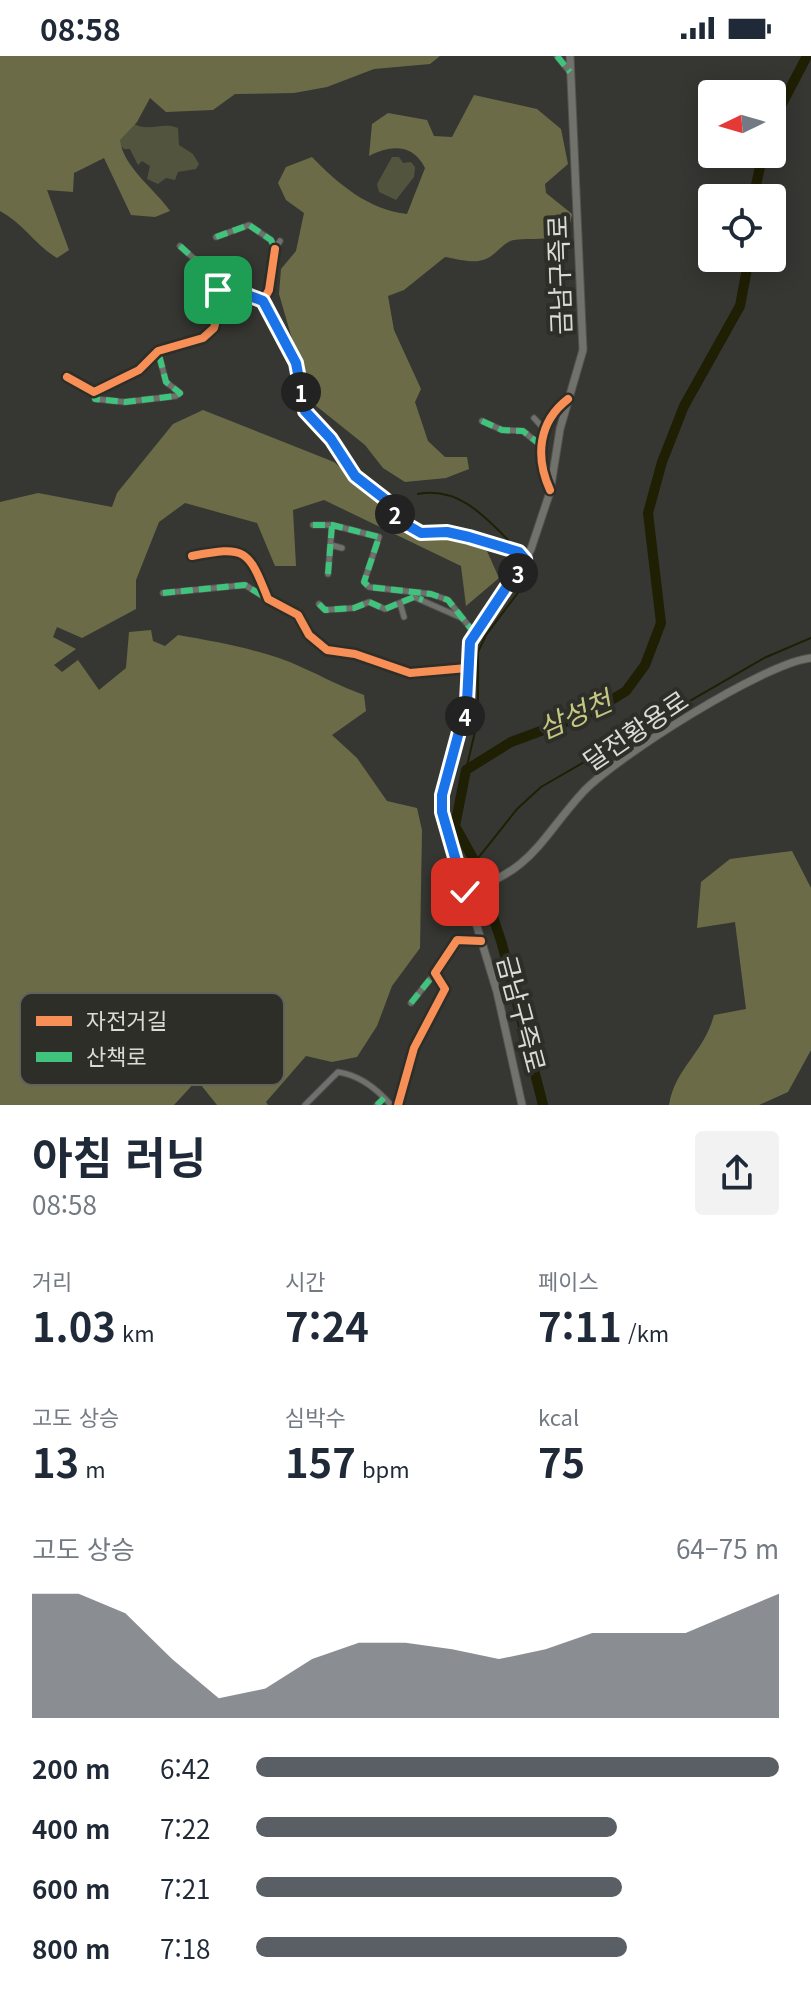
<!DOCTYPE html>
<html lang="ko">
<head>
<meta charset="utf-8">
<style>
	body { margin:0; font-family:Georgia,"Noto Sans KR",serif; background:#f2f2f3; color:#1f2937; height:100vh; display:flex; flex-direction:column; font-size:30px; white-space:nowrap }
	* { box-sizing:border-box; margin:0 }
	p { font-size:26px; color:#747a83 }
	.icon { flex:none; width:44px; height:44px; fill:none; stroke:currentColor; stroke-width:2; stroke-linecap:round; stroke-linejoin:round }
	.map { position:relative; height:1049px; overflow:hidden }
	.side { display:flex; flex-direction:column; background:#fff; flex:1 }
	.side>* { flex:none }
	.needle { width:52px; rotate:265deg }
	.tools { position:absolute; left:698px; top:24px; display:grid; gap:16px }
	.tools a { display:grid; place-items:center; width:88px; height:88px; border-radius:8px; background:#fff; box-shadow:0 4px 20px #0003; font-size:40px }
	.pin { position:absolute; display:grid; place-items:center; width:68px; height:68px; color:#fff; margin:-34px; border-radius:16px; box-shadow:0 4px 12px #0006 }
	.km { position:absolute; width:40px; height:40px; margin:-20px; border-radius:50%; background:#222; color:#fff; font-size:22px; line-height:40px; text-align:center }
	.round { display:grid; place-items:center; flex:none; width:84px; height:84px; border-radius:8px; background:#f2f2f3 }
	.headline { display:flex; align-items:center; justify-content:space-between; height:136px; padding:0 32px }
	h1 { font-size:44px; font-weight:700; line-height:60px }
	.stats { display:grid; grid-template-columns:repeat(3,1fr); gap:12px; height:136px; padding:8px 32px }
	.stats div { display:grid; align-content:center }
	.stats b { font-size:40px; font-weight:700 }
	.stats small { font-size:22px; font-weight:400 }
	.stats p { font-size:22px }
	.chart { height:224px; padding:16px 32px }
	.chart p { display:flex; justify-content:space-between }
	.chart svg { width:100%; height:144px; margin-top:8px; fill:#5a5f65; opacity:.7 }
	ul { padding:0 32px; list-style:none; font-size:26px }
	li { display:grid; grid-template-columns:128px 96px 1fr; align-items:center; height:60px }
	li i { height:20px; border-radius:10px; background:#5a5f65 }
	.status { display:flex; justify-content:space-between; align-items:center; height:56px; padding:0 40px; background:#fff; direction:ltr }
	.status svg { height:22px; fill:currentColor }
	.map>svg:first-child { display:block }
	.green { fill:#53543e }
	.forest { fill:#6b6c47 }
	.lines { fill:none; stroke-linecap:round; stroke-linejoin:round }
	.stream { stroke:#1f1f04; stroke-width:2 }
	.river { stroke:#1f1f04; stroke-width:10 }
	.minor-casing { stroke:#535450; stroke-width:7 }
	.secondary-casing { stroke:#535450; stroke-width:9 }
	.minor { stroke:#70706d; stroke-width:5 }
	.secondary { stroke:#72726d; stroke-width:7 }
	.quiet { stroke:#40c37c; stroke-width:6; stroke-dasharray:12 6; stroke-linecap:butt }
	.cycleway-casing { stroke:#2d2e28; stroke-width:13 }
	.cycleway { stroke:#f78f57; stroke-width:8 }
	.route-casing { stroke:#fff; stroke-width:16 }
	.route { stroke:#1a73e8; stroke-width:10 }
	.labels { text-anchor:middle; stroke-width:8; stroke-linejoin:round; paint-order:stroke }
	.street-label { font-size:26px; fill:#dadbd7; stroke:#2d2e28 }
	.water-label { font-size:28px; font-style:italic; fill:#c4c782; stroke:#2d2e28 }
	.key { fill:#2d2e28; stroke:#61625d; stroke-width:2 }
	.key-label { font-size:22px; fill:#dadbd7 }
</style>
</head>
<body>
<div class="status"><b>08:58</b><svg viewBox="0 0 49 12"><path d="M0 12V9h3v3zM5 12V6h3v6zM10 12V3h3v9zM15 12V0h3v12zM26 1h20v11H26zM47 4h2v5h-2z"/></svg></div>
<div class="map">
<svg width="811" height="1049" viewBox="0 0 811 1049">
	<rect width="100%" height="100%" fill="#363732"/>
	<path class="green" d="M131 66C148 78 161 65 178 72L179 89 193 98 199 108 196 113 178 116 175 124 166 122 158 128 147 123 150 110 142 105 138 109 130 93H124L107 77Z
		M392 101H399L403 107 411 106 415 111 414 121 396 144 379 136 377 128Z"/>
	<path class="forest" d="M0 0H440L430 8 374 13 327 31 294 37 235 38 213 54 166 56 150 42 137 66 120 84C123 111 155 133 170 155L155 161 131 159 104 102 74 117 73 136 47 134 69 194 57 202C35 189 23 167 0 155Z
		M474 39 537 53 561 73 568 108 545 128 546 137 572 158 569 173C546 187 537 181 514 184 505 185 497 197 488 202 475 209 459 203 445 201L404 234 388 240 394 274 421 333 415 346 428 385 445 401H467L469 413 446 422 405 426 383 412 365 389 310 345 279 238 281 213 296 195 304 157 286 144 278 127 286 111 312 101C338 128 369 154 407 158L425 112C413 87 390 89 369 100L372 68 388 57 427 64 434 80 452 81Z
		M203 354 334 406 384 450 416 470 487 495 499 522 466 550 461 510 324 444 293 454 296 510H275L257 467 185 447 159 466 136 524V553L82 582 57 571 53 581 76 593 54 609 62 616 78 604 99 634 126 612 129 576 151 574 153 585 165 590 178 579C218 586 264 594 301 611 324 621 339 630 364 639L366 655 332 679 357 702 387 745 417 752 422 774 420 892 392 930 377 970 357 1001 332 1006 306 1000 266 1046 268 1049H217L197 1024 174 1049H0V446L38 437 112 451 117 437 173 368Z
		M792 795 811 832V994L788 1036 759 1049H669C675 1012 704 997 714 959L746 953 735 866 697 872 701 826 730 803Z"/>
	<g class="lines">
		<path class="stream" d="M418 438C461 430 488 464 516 492
			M466 714 478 663V596L486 579 526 526 530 507
			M475 806 517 753 541 731 764 602 811 582"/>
		<path class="river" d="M772 67 807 0
			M753 142 763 98
			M543 1049 502 888 475 806 455 770 466 714 511 686 592 656 626 635 645 609 661 567 648 457 662 406 684 350 740 250 749 202"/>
		<g class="minor-casing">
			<path id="minor" d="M557 0 569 15
				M216 181 249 169 271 184 275 193 280 185
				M180 190 211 218 221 245 240 236 263 245
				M275 193 269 234 263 245 296 307 305 355 331 383 355 420 386 444 400 465 421 477 447 476 469 481 519 496 525 503
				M67 321 94 336 139 314 158 295 203 282 214 272 221 245
				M94 336 95 343 125 346 176 340 180 337 166 326 158 295
				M534 362 544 373
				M482 365 502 374 523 375 540 389
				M549 432C535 400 539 366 567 344
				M313 469H332L379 481 364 526 369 531 431 538 448 544 475 578
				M331 489 342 492
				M192 500C245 490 248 492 268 543L298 559 309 579 327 594 355 598 410 617 467 612
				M328 518 332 469
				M163 537 245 529 266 542
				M400 547 404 561
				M319 548 325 554 354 552 369 546 385 553 414 541 462 562
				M411 947 435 917
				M305 1049 338 1016C359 1019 377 1033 391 1049
				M377 1049 384 1042
				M398 1049 414 992 445 933 435 917 457 884 481 885"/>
		</g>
		<g class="secondary-casing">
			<path id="secondary" d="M465 836C535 813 539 784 584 735 618 700 764 607 811 602
				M522 1049 497 936 442 756V739L467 646 470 586 514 524 531 493 550 436 560 373 583 294 570 0"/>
		</g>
		<use href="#minor" class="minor"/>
		<use href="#secondary" class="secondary"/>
		<path class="quiet" d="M557 0 570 16
			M216 181 249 169 271 184 275 193 277 188
			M180 190 211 218 221 245 240 236 263 245
			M94 336 95 343 125 346 176 340 180 337 166 326 158 295
			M482 365 502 374 523 375 541 389
			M313 469H332L379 481 364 526 369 531 431 538 448 544 475 578
			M328 518 332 469
			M163 537 245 529 266 542
			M319 548 325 554 354 552 369 546 385 553 414 541 423 544
			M411 947 435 917
			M377 1049 384 1042"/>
		<g class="cycleway-casing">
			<path id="cycleway" d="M275 193 269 234 263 245 296 307 305 355 331 383 355 420 386 444 400 465 421 477 447 476 469 481 519 496 525 503
				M67 321 94 336 139 314 158 295 203 282 214 272 221 245
				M550 434C535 401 538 366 568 343
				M192 500C245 490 248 492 268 543L298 559 309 579 327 594 355 598 410 617 467 612
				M398 1049 414 992 445 933 435 917 457 884 481 885"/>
		</g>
		<use href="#cycleway" class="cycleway"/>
	</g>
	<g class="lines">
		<g class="route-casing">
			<path id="route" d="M218 234 221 245 240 236 263 245 296 307 305 355 331 383 355 420 386 444 400 465 421 477 447 476 469 481 519 496 525 503 470 586 467 646 442 739V756L465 836"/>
		</g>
		<use href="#route" class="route"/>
	</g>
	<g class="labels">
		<g class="street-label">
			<text transform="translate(560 219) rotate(-92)" y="9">금남구즉로</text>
			<text transform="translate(636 675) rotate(-34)" y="9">달전황용로</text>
			<text transform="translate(521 958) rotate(75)" y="9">금남구즉로</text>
		</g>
		<g class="water-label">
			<text transform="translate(575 659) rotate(-24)" y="10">삼성천</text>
		</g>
	</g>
	<rect x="20" y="937" width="264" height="92" rx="12" class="key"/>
	<rect x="36" y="960" width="36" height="10" fill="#f78f57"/>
	<rect x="36" y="996" width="36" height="10" fill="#40c37c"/>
	<g class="key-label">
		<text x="86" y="973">자전거길</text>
		<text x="86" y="1009">산책로</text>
	</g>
</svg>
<div class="tools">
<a><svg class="needle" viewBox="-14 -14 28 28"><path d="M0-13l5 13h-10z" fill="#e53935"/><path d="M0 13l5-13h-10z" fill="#747a83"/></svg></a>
<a><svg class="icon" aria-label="locate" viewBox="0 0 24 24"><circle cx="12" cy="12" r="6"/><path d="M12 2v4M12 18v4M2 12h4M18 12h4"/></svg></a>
</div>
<div class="pin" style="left:218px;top:234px;background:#1e9e55"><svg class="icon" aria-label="arrive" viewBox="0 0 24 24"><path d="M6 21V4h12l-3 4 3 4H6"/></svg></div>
<div class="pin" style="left:465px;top:836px;background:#d93025"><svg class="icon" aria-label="check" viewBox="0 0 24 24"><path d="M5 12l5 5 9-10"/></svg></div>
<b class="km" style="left:301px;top:336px">1</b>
<b class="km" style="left:395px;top:458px">2</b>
<b class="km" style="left:518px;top:517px">3</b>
<b class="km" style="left:465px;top:660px">4</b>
</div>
<section class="side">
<div class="headline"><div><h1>아침 러닝</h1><p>08:58</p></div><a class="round"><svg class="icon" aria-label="share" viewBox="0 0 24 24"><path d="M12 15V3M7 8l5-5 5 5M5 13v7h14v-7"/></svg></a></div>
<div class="stats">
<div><p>거리</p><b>1.03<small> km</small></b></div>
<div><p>시간</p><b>7:24</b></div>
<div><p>페이스</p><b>7:11<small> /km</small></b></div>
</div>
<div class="stats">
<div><p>고도 상승</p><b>13<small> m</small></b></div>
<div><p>심박수</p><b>157<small> bpm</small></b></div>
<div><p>kcal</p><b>75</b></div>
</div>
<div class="chart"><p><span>고도 상승</span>64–75 m</p>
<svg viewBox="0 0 160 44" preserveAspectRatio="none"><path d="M0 44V6L10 6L20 12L30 26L40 38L50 35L60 26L70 21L80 21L90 23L100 26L110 23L120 18L130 18L140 18L150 12L160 6V44z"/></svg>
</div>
<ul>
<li><b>200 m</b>6:42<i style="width:100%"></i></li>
<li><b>400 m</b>7:22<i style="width:69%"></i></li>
<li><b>600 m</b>7:21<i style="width:70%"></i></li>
<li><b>800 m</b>7:18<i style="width:71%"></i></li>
</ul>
</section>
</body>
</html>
